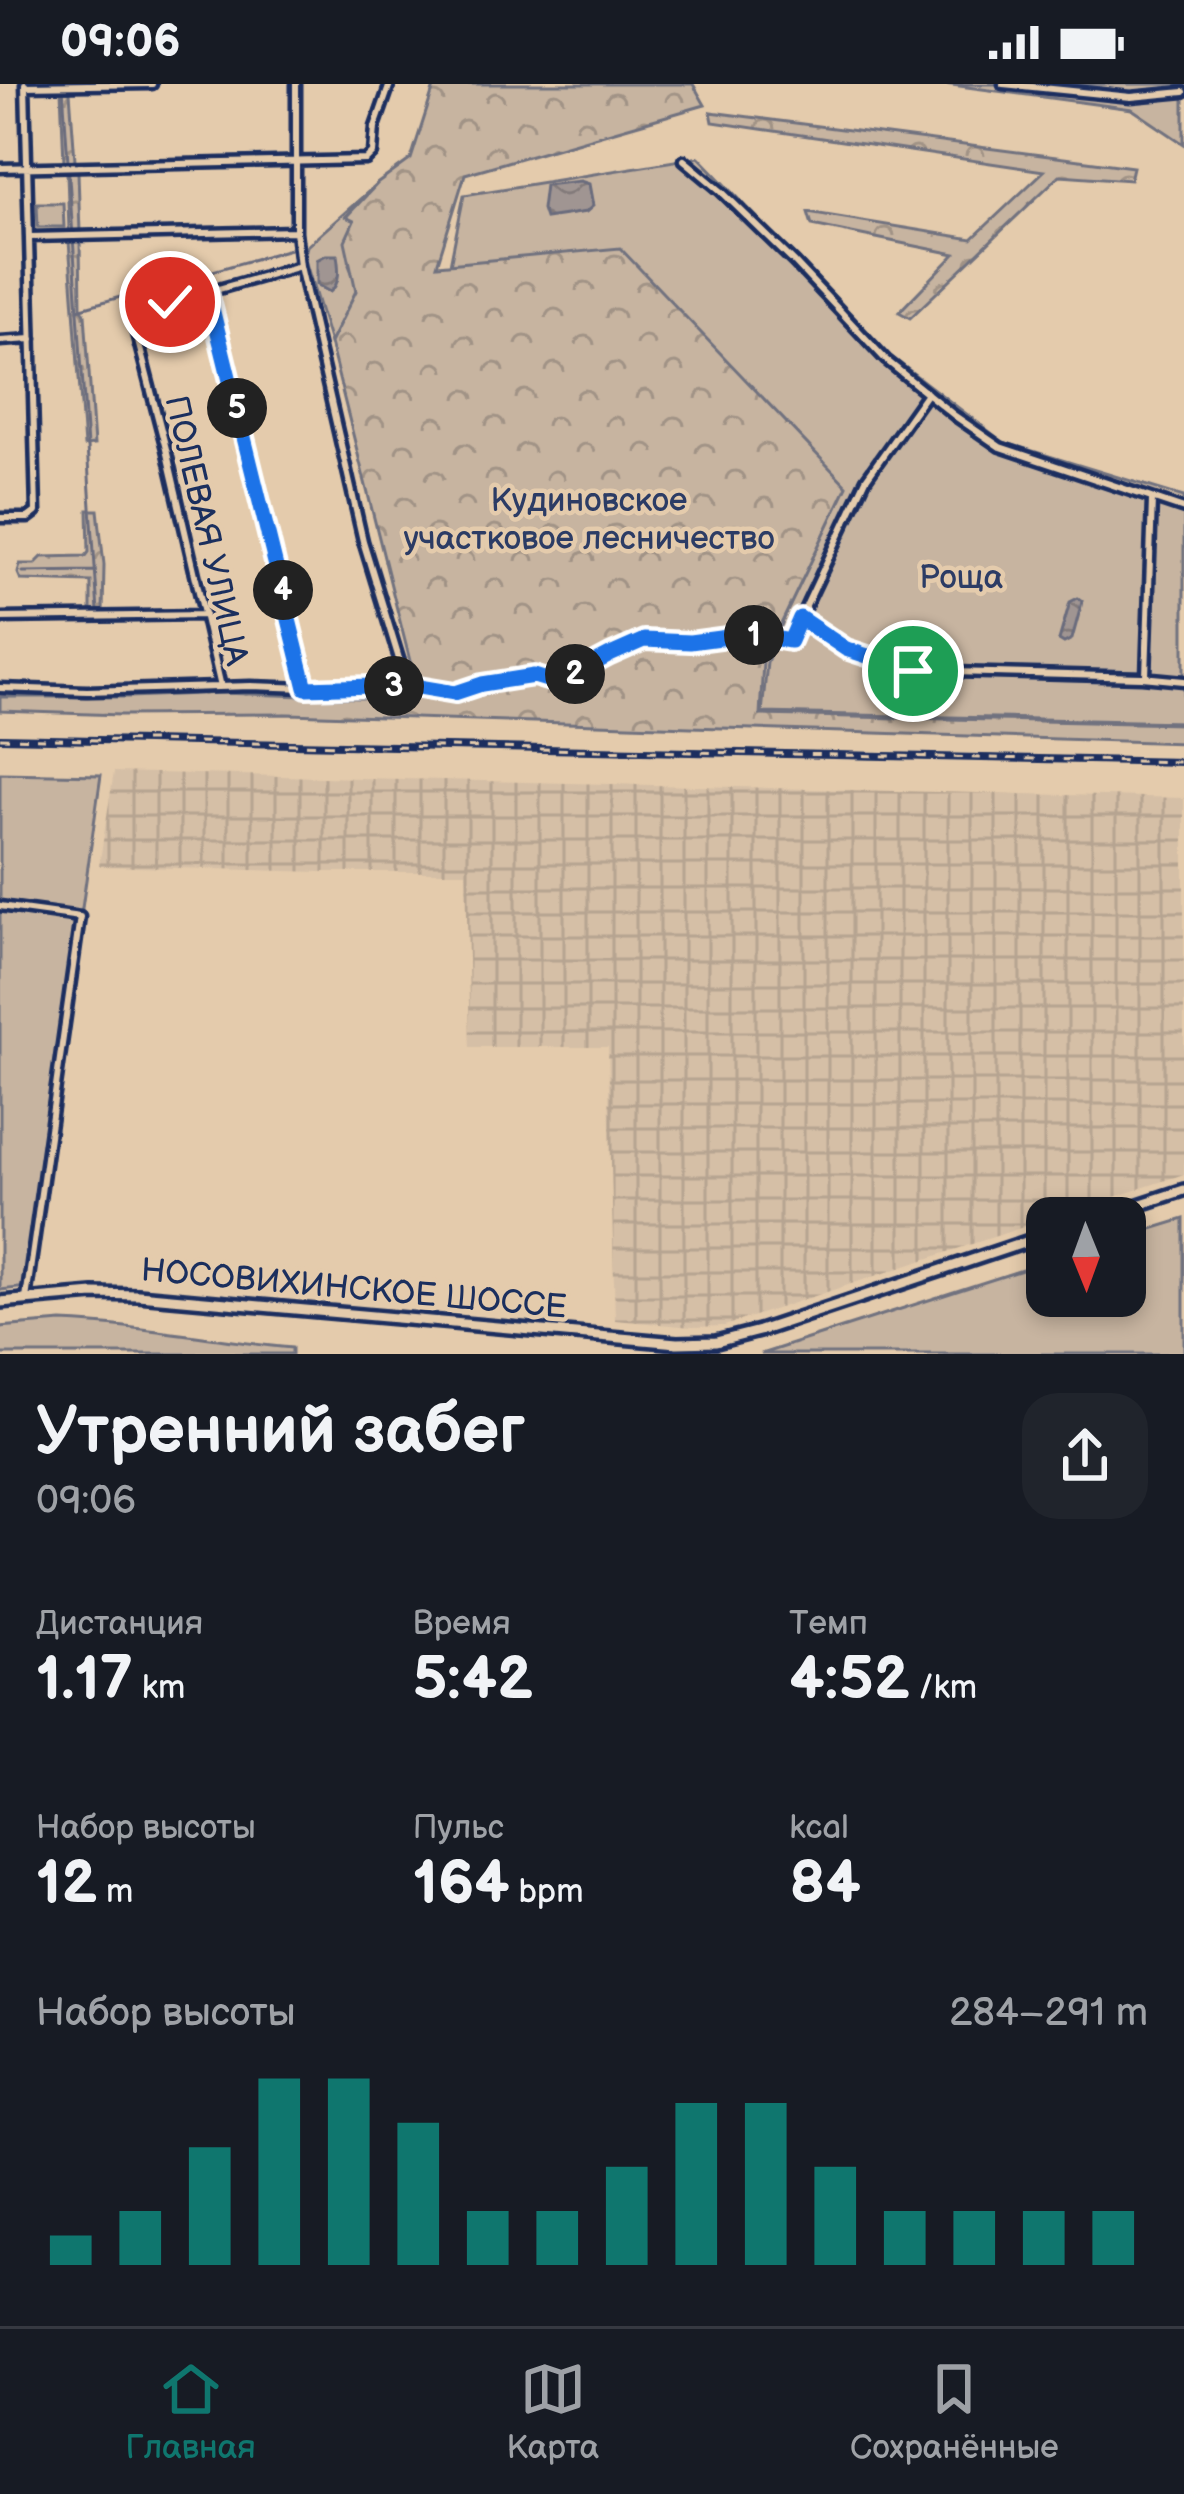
<!DOCTYPE html>
<html lang="ru">
<head>
<meta charset="utf-8">
<style>
	body { margin:0; font-family:"Balsamiq Sans",sans-serif; background:#20242c; color:#f1f3f6; height:100vh; display:flex; flex-direction:column; font-size:45px; white-space:nowrap }
	* { box-sizing:border-box; margin:0 }
	p { font-size:39px; color:#9ea1a6 }
	.icon { flex:none; width:66px; height:66px; fill:none; stroke:currentColor; stroke-width:2; stroke-linecap:round; stroke-linejoin:round }
	.map { position:relative; height:1270px; overflow:hidden }
	.details { display:flex; flex-direction:column; background:#171b24; flex:1 }
	.details>* { flex:none }
	.needle { width:78px; rotate:179deg }
	.tools { position:absolute; left:1026px; top:1113px; display:grid; gap:24px }
	.tools a { display:grid; place-items:center; width:120px; height:120px; border-radius:24px; background:#171b24; box-shadow:0 6px 18px #0003; font-size:60px }
	.pin { position:absolute; display:grid; place-items:center; width:102px; height:102px; color:#fff; margin:-51px; border:6px solid #fff; border-radius:50%; box-shadow:0 3px 12px #0007 }
	.km { position:absolute; width:60px; height:60px; margin:-30px; border-radius:50%; background:#222; color:#fff; font-size:33px; line-height:60px; text-align:center }
	.round { display:grid; place-items:center; flex:none; width:126px; height:126px; border-radius:36px; background:#20242c }
	.head { display:flex; align-items:center; justify-content:space-between; height:204px; padding:0 36px }
	h1 { font-size:66px; font-weight:700; line-height:90px }
	.metrics { display:grid; grid-template-columns:repeat(3,1fr); gap:18px; height:204px; padding:12px 36px }
	.metrics div { display:grid; align-content:center }
	.metrics b { font-size:60px; font-weight:700 }
	.metrics small { font-size:33px; font-weight:400 }
	.metrics p { font-size:33px }
	.chart { height:336px; padding:24px 36px }
	.chart p { display:flex; justify-content:space-between }
	.chart svg { width:100%; height:216px; margin-top:12px; stroke:#0f766e; stroke-width:6 }
	.status { display:flex; justify-content:space-between; align-items:center; height:84px; padding:0 60px; background:#171b24; direction:ltr }
	.status svg { height:33px; fill:currentColor }
	.tab-bar { display:flex; justify-content:space-around; align-items:center; height:168px; border-top:3px solid #363941; background:#171b24; font-size:33px; color:#9ea1a6 }
	.tab-bar a { display:grid; justify-items:center; gap:6px }
	.tab-bar .current { color:#0f766e }
	.map>svg:first-child { display:block }
	.industrial { fill:url(#industrial-grid) }
	.green { fill:#c7b4a0; stroke:#71727f; stroke-width:3 }
	.forest { fill:url(#forest-crowns); stroke:#71727f; stroke-width:3 }
	.water { fill:url(#water-waves); stroke:#6b6c7d; stroke-width:3 }
	.lines { fill:none; stroke-linecap:round; stroke-linejoin:round }
	.stream { stroke:#6b6c7d; stroke-width:3 }
	.street-casing { stroke:#1b2f5e; stroke-width:15 }
	.secondary-casing { stroke:#1b2f5e; stroke-width:18 }
	.street { stroke:#e4cbac; stroke-width:6 }
	.secondary { stroke:#e4cbac; stroke-width:9 }
	.rail-casing { stroke:#1b2f5e; stroke-width:8 }
	.rail { stroke:#e4cbac; stroke-width:3; stroke-dasharray:9; stroke-linecap:butt }
	.route-casing { stroke:#fff; stroke-width:24 }
	.route { stroke:#1a73e8; stroke-width:15 }
	.labels { text-anchor:middle; stroke-width:9; stroke-linejoin:round; paint-order:stroke }
	.park-label { font-size:33px; fill:#2c3c65; stroke:#e4cbac }
	.street-label { font-size:33px; fill:#1b2f5e; stroke:#e4cbac }
</style>
</head>
<body>
<div class="status"><b>09:06</b><svg viewBox="0 0 49 12"><path d="M0 12V9h3v3zM5 12V6h3v6zM10 12V3h3v9zM15 12V0h3v12zM26 1h20v11H26zM47 4h2v5h-2z"/></svg></div>
<div class="map">
<svg width="1184" height="1270" viewBox="0 0 1184 1270">
	<defs>
		<pattern id="industrial-grid" width="8" height="8" patternUnits="userSpaceOnUse" patternTransform="scale(3)"><rect width="8" height="8" fill="#d5bfa6"/><path d="M0 4h8M4 0v8" fill="none" stroke="#b6a491"/></pattern>
		<pattern id="forest-crowns" width="20" height="18" patternUnits="userSpaceOnUse" patternTransform="scale(3)"><rect width="20" height="18" fill="#c7b4a0"/><path d="M2 6a3 3 0 1 1 6 0M12 15a3 3 0 1 1 6 0" fill="none" stroke="#a19386"/></pattern>
		<pattern id="water-waves" width="16" height="10" patternUnits="userSpaceOnUse" patternTransform="scale(3)"><rect width="16" height="10" fill="#a09592"/><path d="M0 5q4-4 8 0t8 0" fill="none" stroke="#827a7a"/></pattern>
	</defs>
	<rect width="100%" height="100%" fill="#e4cbac"/>
	<filter id="ink" filterUnits="userSpaceOnUse"><feTurbulence type="fractalNoise" baseFrequency=".00833" numOctaves="2"/><feDisplacementMap in="SourceGraphic" scale="24" xChannelSelector="R" yChannelSelector="G"/><feConvolveMatrix kernelMatrix="1 2 1 2 8 2 1 2 1" color-interpolation-filters="sRGB"/></filter>
	<g filter="url(#ink)">
		<path class="industrial" d="M114 688 1184 714V1090L724 1242 692 1243 615 1236 608 963H470L466 788H320L99 782Z"/>
		<path class="green" d="M944 0H1184V60L1132 25Z
			M699 73 889 271 1003 358 1184 413V638L762 629 767 578 786 529 846 402 448 191 464 111Z
			M378 99 346 132 354 136 349 181 356 199V208L330 259 304 173 307 162Z
			M37 119H63L64 143H38Z
			M0 689 101 691 28 1203 0 1206Z
			M1184 1135V1270H761L1047 1178V1212H1125V1153Z
			M62 1238C139 1241 215 1257 292 1264V1270H0V1243Z"/>
		<path class="forest" d="M435 0H693L705 21 465 90 437 181 620 164 847 402 763 578 760 631 1184 640V659L289 630 121 631 0 627V613H130L222 609 360 614 416 612 413 589 330 259 356 207 345 157 354 137 346 133 378 99 411 75Z
			M61 6 70 8 75 76 64 78Z
			M711 28 1133 83 1130 96 1060 91 910 234 899 228 955 170 812 141 808 128 972 155 1044 87 713 38Z
			M70 87 78 88 80 149H74L69 146 67 89Z
			M69 157H80L81 222 85 230 94 361 84 362Z
			M88 426H98L104 481 103 530 91 531V498L21 496 18 489 20 480H35L42 473 86 472 89 468Z"/>
		<path class="water" d="M580 97 589 100 593 122 586 128 545 134 542 125 545 101Z
			M326 171H337C339 184 341 199 330 208L317 201V176Z
			M1078 514 1082 517 1081 522 1072 555 1064 559 1059 556 1070 518Z"/>
		<g class="lines">
			<path class="stream" d="M63 3 98 528
				M78 225 290 165
				M23 488 94 487"/>
			<g class="street-casing">
				<path id="street" d="M296 0V147L300 182 363 457 407 601
					M1003 0 1131 13 1184 8
					M25 2 152 0
					M684 76 721 107 795 179 886 276 955 332 1000 363 1184 425
					M0 84 366 76 373 69 375 43 390 0
					M30 153 296 147
					M300 182 208 208 306 604
					M208 208 131 230 166 365 221 603
					M0 257 32 255
					M0 434H28L36 428 25 0
					M0 534 205 531
					M800 534 846 565 913 587 1142 593 1184 597
					M1146 592 1152 416
					M0 604 87 607 251 602 306 604 407 601 455 609 482 600 534 592 557 599 610 570 645 556 690 558 750 550 789 558 866 395 927 309
					M0 822 80 833 26 1215"/>
			</g>
			<g class="secondary-casing">
				<path id="secondary" d="M1099 1134 1184 1106
					M0 1218 94 1210 138 1211 677 1259 716 1258 759 1247 1047 1151"/>
			</g>
			<use href="#street" class="street"/>
			<use href="#secondary" class="secondary"/>
			<g class="rail-casing">
				<path id="rail" d="M0 654 1184 678"/>
			</g>
			<use href="#rail" class="rail"/>
		</g>
	</g>
	<g class="lines" filter="url(#ink)">
		<g class="route-casing">
			<path id="route" d="M170 218 208 208 306 604 407 601 455 609 482 600 534 592 557 599 610 571 644 556 690 558 750 550 790 557 800 534 846 565 913 587"/>
		</g>
		<use href="#route" class="route"/>
	</g>
	<g class="labels">
		<g class="park-label">
			<text x="589" y="427">Кудиновское<tspan x="589" dy="38">участковое лесничество</tspan></text>
			<text x="961" y="504">Роща</text>
		</g>
		<g class="street-label">
			<text transform="translate(208 446) rotate(77)" y="12">ПОЛЕВАЯ УЛИЦА</text>
			<text transform="translate(354 1203) rotate(5)" y="12">НОСОВИХИНСКОЕ ШОССЕ</text>
		</g>
	</g>
</svg>
<div class="tools">
<a><svg class="needle" viewBox="-14 -14 28 28"><path d="M0-13l5 13h-10z" fill="#e53935"/><path d="M0 13l5-13h-10z" fill="#9ea1a6"/></svg></a>
</div>
<div class="pin" style="left:913px;top:587px;background:#1e9e55"><svg class="icon" aria-label="arrive" viewBox="0 0 24 24"><path d="M6 21V4h12l-3 4 3 4H6"/></svg></div>
<div class="pin" style="left:170px;top:218px;background:#d93025"><svg class="icon" aria-label="check" viewBox="0 0 24 24"><path d="M5 12l5 5 9-10"/></svg></div>
<b class="km" style="left:754px;top:551px">1</b>
<b class="km" style="left:575px;top:590px">2</b>
<b class="km" style="left:394px;top:602px">3</b>
<b class="km" style="left:283px;top:506px">4</b>
<b class="km" style="left:237px;top:324px">5</b>
</div>
<section class="details">
<div class="head"><div><h1>Утренний забег</h1><p>09:06</p></div><a class="round"><svg class="icon" aria-label="share" viewBox="0 0 24 24"><path d="M12 15V3M7 8l5-5 5 5M5 13v7h14v-7"/></svg></a></div>
<div class="metrics">
<div><p>Дистанция</p><b>1.17<small> km</small></b></div>
<div><p>Время</p><b>5:42</b></div>
<div><p>Темп</p><b>4:52<small> /km</small></b></div>
</div>
<div class="metrics">
<div><p>Набор высоты</p><b>12<small> m</small></b></div>
<div><p>Пульс</p><b>164<small> bpm</small></b></div>
<div><p>kcal</p><b>84</b></div>
</div>
<div class="chart"><p><span>Набор высоты</span>284–291 m</p>
<svg viewBox="0 0 160 44" preserveAspectRatio="none"><path d="M5 44V38M15 44V33M25 44V20M35 44V6M45 44V6M55 44V15M65 44V33M75 44V33M85 44V24M95 44V11M105 44V11M115 44V24M125 44V33M135 44V33M145 44V33M155 44V33"/></svg>
</div>
</section>
<nav class="tab-bar">
<a class="current"><svg class="icon" aria-label="home" viewBox="0 0 24 24"><path d="M3 11l9-7 9 7M6 9v11h12V9"/></svg>Главная</a>
<a><svg class="icon" aria-label="map" viewBox="0 0 24 24"><path d="M3 6l6-2 6 2 6-2v14l-6 2-6-2-6 2zM9 4v14M15 6v14"/></svg>Карта</a>
<a><svg class="icon" aria-label="saved" viewBox="0 0 24 24"><path d="M7 4h10v16l-5-4-5 4z"/></svg>Сохранённые</a>
</nav>
</body>
</html>
